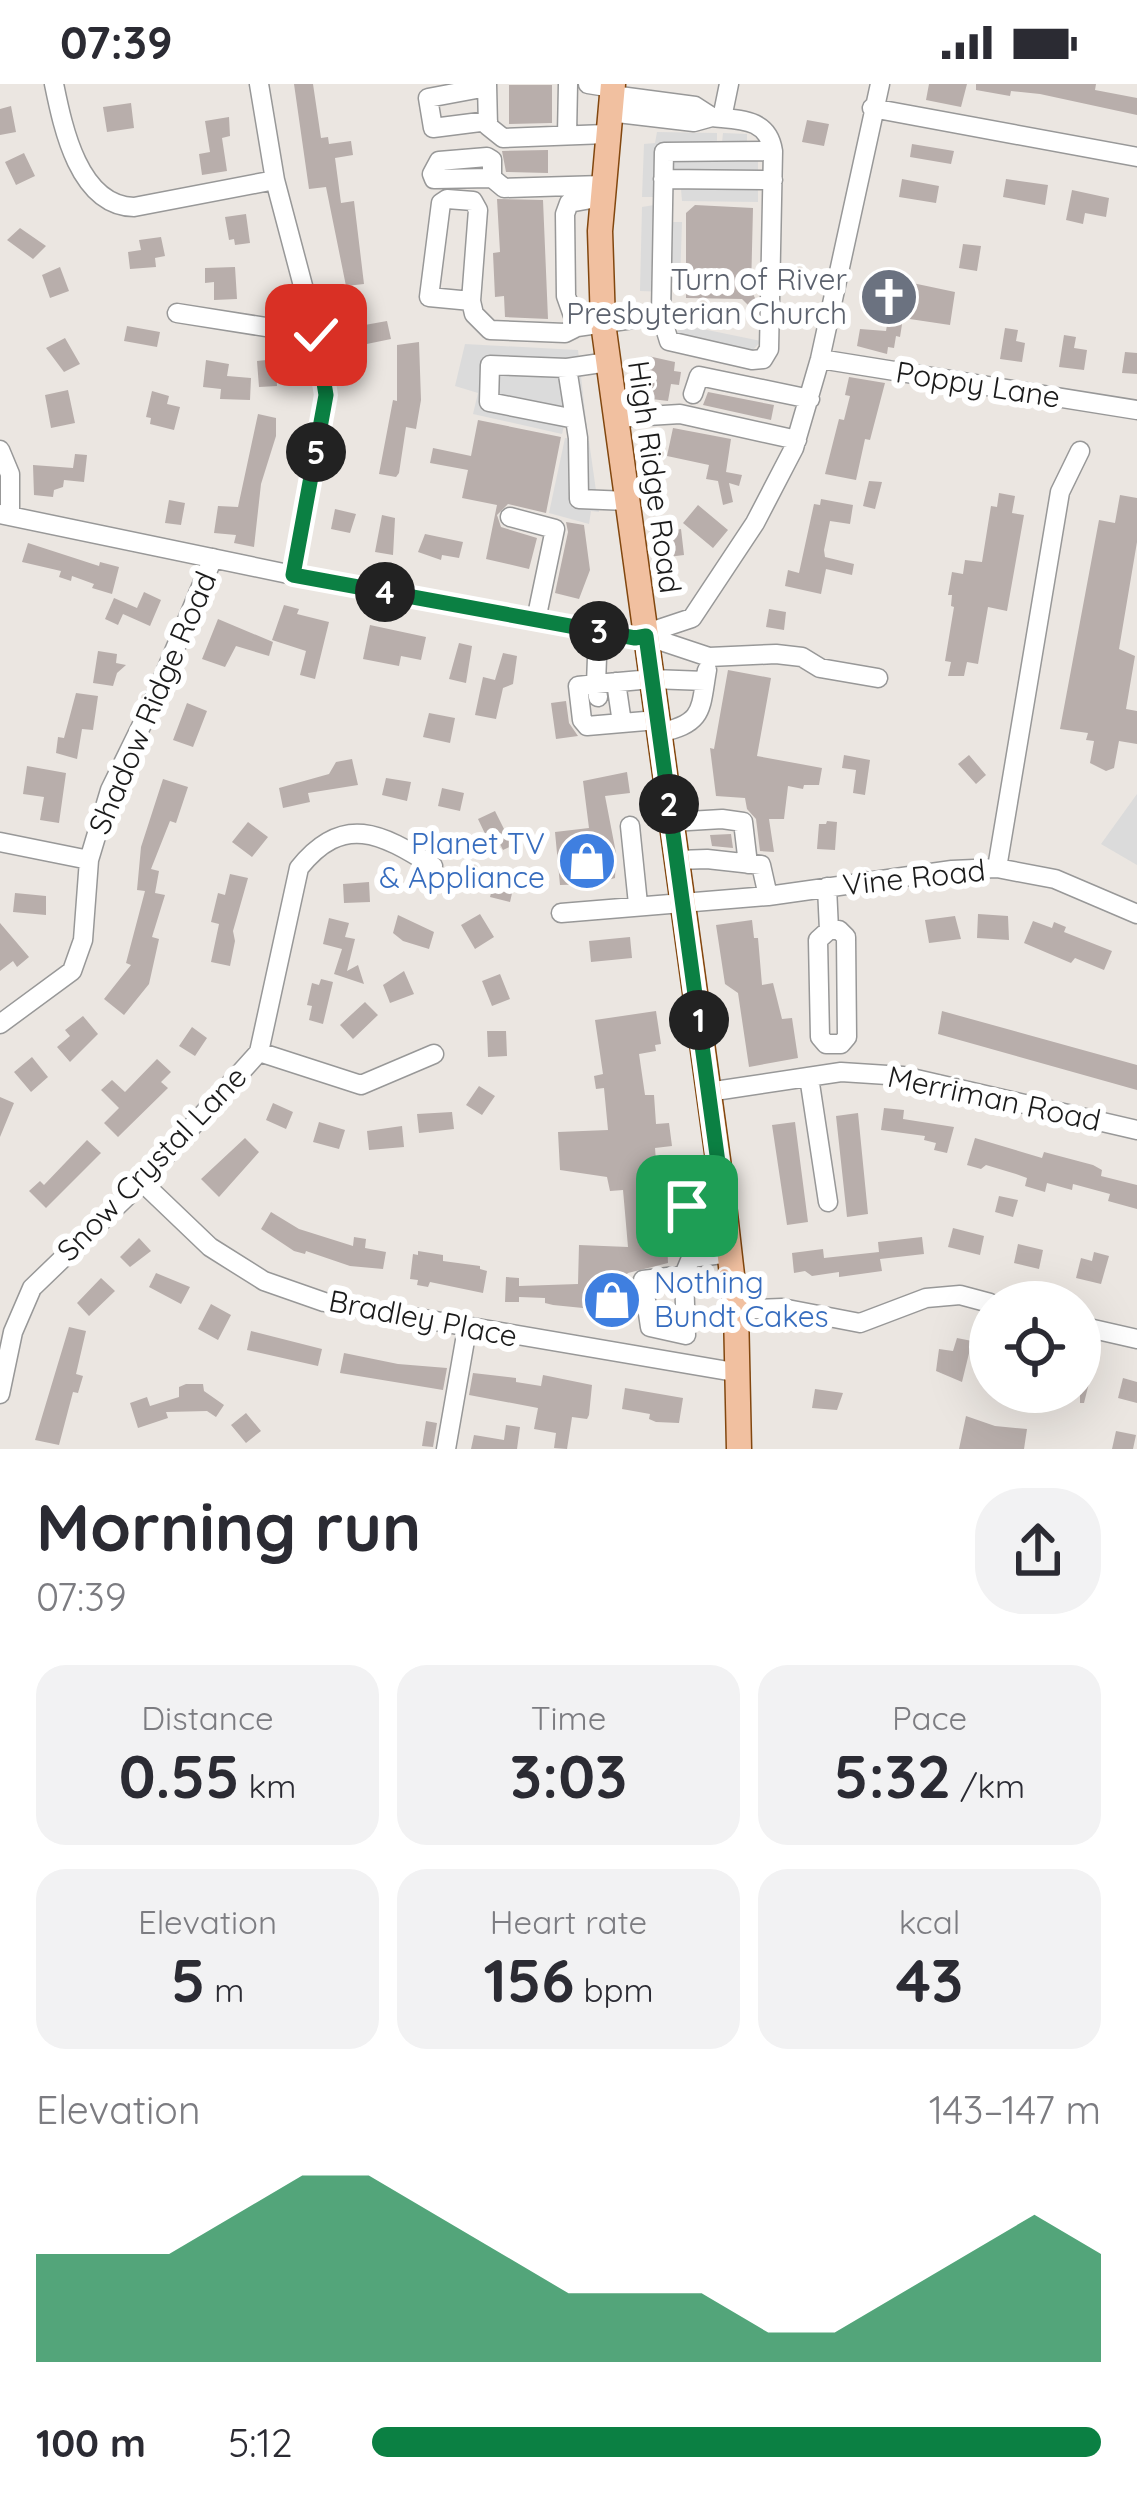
<!DOCTYPE html>
<html lang="en">
<head>
<meta charset="utf-8">
<style>
	body { margin:0; font-family:Quicksand,sans-serif; background:#f2f2f3; color:#2b2b33; height:100vh; display:flex; flex-direction:column; font-size:45px; white-space:nowrap }
	* { box-sizing:border-box; margin:0 }
	p { font-size:39px; color:#7c7c81 }
	.icon { flex:none; width:66px; height:66px; fill:none; stroke:currentColor; stroke-width:2; stroke-linecap:round; stroke-linejoin:round }
	.map { position:relative; height:1365px; overflow:hidden }
	.sheet { display:flex; flex-direction:column; background:#fff; flex:1 }
	.sheet>* { flex:none }
	.buttons { position:absolute; left:969px; top:1197px; display:grid; gap:24px }
	.buttons a { display:grid; place-items:center; width:132px; height:132px; border-radius:50%; background:#fff; box-shadow:0 12px 48px #0002; font-size:60px }
	.pin { position:absolute; display:grid; place-items:center; width:102px; height:102px; color:#fff; margin:-51px; border-radius:24px; box-shadow:0 6px 18px #0006 }
	.km { position:absolute; width:60px; height:60px; margin:-30px; border-radius:50%; background:#222; color:#fff; font-size:33px; line-height:60px; text-align:center }
	.round { display:grid; place-items:center; flex:none; width:126px; height:126px; border-radius:48px; background:#f2f2f3 }
	.overview { display:flex; align-items:center; justify-content:space-between; height:204px; padding:0 36px }
	h1 { font-size:66px; font-weight:700; line-height:90px }
	.figures { display:grid; grid-template-columns:repeat(3,1fr); gap:18px; height:204px; padding:12px 36px }
	.figures div { display:grid; align-content:center; border-radius:30px; background:#f2f2f3; text-align:center }
	.figures b { font-size:60px; font-weight:700 }
	.figures small { font-size:33px; font-weight:400 }
	.figures p { font-size:33px }
	.chart { height:336px; padding:24px 36px }
	.chart p { display:flex; justify-content:space-between }
	.chart svg { width:100%; height:216px; margin-top:12px; fill:#0b8043; opacity:.7 }
	ul { padding:0 36px; list-style:none; font-size:39px }
	li { display:grid; grid-template-columns:192px 144px 1fr; align-items:center; height:90px }
	li i { height:30px; border-radius:15px; background:#0b8043 }
	.status { display:flex; justify-content:space-between; align-items:center; height:84px; padding:0 60px; background:#fff; direction:ltr }
	.status svg { height:33px; fill:currentColor }
	.map>svg:first-child { display:block }
	.parking { fill:#dbdbdb }
	.building { fill:#b8aeab }
	.lines { fill:none; stroke-linecap:round; stroke-linejoin:round }
	.minor-casing { stroke:#989898; stroke-width:21 }
	.major-casing { stroke:#82470f; stroke-width:27 }
	.minor { stroke:#fff; stroke-width:18 }
	.major { stroke:#f1c0a0; stroke-width:24 }
	.route-casing { stroke:#fff; stroke-width:24 }
	.route { stroke:#0b8043; stroke-width:15 }
	.labels { text-anchor:middle; stroke-width:12; stroke-linejoin:round; paint-order:stroke }
	.worship-label { font-size:30px; fill:#5b616d; stroke:#fff; text-anchor:end }
	.street-label { font-size:30px; fill:#1b1b1b; stroke:#fff }
	.shop-label { font-size:30px; fill:#366cbe; stroke:#fff; text-anchor:end }
</style>
</head>
<body>
<div class="status"><b>07:39</b><svg viewBox="0 0 49 12"><path d="M0 12V9h3v3zM5 12V6h3v6zM10 12V3h3v9zM15 12V0h3v12zM26 1h20v11H26zM47 4h2v5h-2z"/></svg></div>
<div class="map">
<svg width="1137" height="1365" viewBox="0 0 1137 1365">
	<rect width="100%" height="100%" fill="#ebe6e1"/>
	<path class="parking" d="M657 48 717 49V59H722L723 49 747 50V60L758 62V118L682 117 681 105 672 106 670 138H682L680 198 669 199 668 208 640 207 642 123 654 121 653 113H642L644 60 655 59Z
		M683 241 761 257 752 267 674 251Z
		M465 260 578 266 587 345 564 342 562 350 473 330 478 309 455 302Z
		M565 354 589 357 599 428 591 427 589 440 549 429Z
		M1137 710V781L1101 760Z"/>
	<path class="building" d="M294 0H313L321 54 328 53 329 60 351 57 353 71 335 74 341 119 354 117 364 200 346 202 326 103 309 105Z
		M929 0H967L961 23 926 16Z
		M976 0H1096L1095 6 1137 14V31L1040 10 1011 7 1010 12 976 6Z
		M509 1H552V39L509 40Z
		M131 19 134 44 107 48 103 23Z
		M11 22 16 48 0 51V25Z
		M229 33 230 52 222 54 227 87 202 91 199 70 210 68 205 37Z
		M807 36 829 40 824 62 802 58Z
		M912 60 954 67 951 80 910 73Z
		M548 66V89L506 88 502 67Z
		M24 69 35 92 16 101 5 78Z
		M902 95 939 102 936 119 899 113Z
		M1006 95 1048 101 1045 121 1003 113Z
		M1072 106 1109 114 1106 133 1085 129 1083 140 1066 136Z
		M497 115 543 116 548 235 505 233 504 212 495 213 493 169 500 168Z
		M695 121 753 124 751 206 756 216 750 223 742 215 686 214V129Z
		M246 130 250 159 235 161 234 155 229 156 225 133Z
		M20 144 46 162 33 175 7 156Z
		M161 153 165 172 155 174 156 183 130 185 128 168 141 166 139 156Z
		M963 160 981 162 977 187 959 184Z
		M60 183 69 207 50 214 42 191Z
		M235 183 237 215 214 216V198L205 199V184Z
		M903 197 955 208 950 241 903 234 900 253 896 252 894 264 888 263 887 270 857 262 860 245 886 247 890 224 869 220 873 202 896 206 897 198Z
		M387 237 391 255 362 261 359 242Z
		M127 242 160 248 157 263 124 257Z
		M1005 244 1018 246 1016 257 1025 259 1022 278 1000 275Z
		M1064 251 1076 253 1074 264 1087 266 1084 286 1059 283Z
		M65 254 80 280 64 288 46 264Z
		M419 258 421 316 416 345 406 343 399 389 396 393 379 390 393 316 397 317V261Z
		M1125 268 1137 269V290L1122 289Z
		M648 272 675 278 674 287 681 288 679 301 671 300 668 317 643 314Z
		M276 275 277 302 259 303 257 277Z
		M206 276 229 280 227 292 251 294 250 316 220 315 221 305 203 303Z
		M849 293 885 299 870 356 865 355 856 396 825 390 839 335 844 336 850 312 845 311Z
		M68 306 75 339 51 344 45 311Z
		M152 307 169 312 167 320 180 323 174 346 150 340 151 334 146 333Z
		M708 308 774 321 771 336 703 321Z
		M258 330 276 334V352L261 400 254 463 234 459 236 451 214 449 218 422 238 423Z
		M478 336 561 353 546 429 508 420 497 431 501 443 537 454 529 485 486 475 497 421 462 414 468 386 430 379 433 364 471 372Z
		M673 344 731 355 726 388 742 391 739 402 729 399 733 418 723 421 718 397 706 395 709 381 667 372Z
		M75 370 87 371 84 398 64 396 63 403 54 406 53 413 34 411 33 381 73 384Z
		M869 397 882 398 875 425 863 422Z
		M999 409 1015 412 1012 429 1024 431 1007 527 988 523 978 580 967 578 964 592H948L951 578 945 577 954 523 951 522 952 511H948L952 488 963 490 965 476 982 478 991 422 997 423Z
		M1120 411 1137 414V458L1119 565 1135 572 1126 625 1137 627V660L1119 657 1114 684 1106 687 1090 679 1094 657 1086 656 1088 649 1060 645 1099 436 1115 439Z
		M821 415 853 421 850 440 830 437 824 466 825 473 854 480 852 491 826 485 821 510 785 502 788 486 799 489 814 420 820 421Z
		M169 416 185 419 181 441 165 439Z
		M698 421 728 446 713 464 683 439Z
		M335 425 356 430 350 449 331 445Z
		M382 431 395 434 393 471 375 468Z
		M566 438 584 441 590 486 579 515 555 509 568 448Z
		M681 445 684 471 668 473 665 448Z
		M425 450 463 458 459 474 442 471 441 476 418 468Z
		M28 459 99 482 100 478 119 483 112 510 92 504 94 500 72 492 71 497 59 493 61 487 22 478Z
		M144 508 161 516 150 542 123 530 118 541 105 535 114 514 137 524Z
		M284 521 299 525 297 530 329 538 315 595 300 591 306 567 272 556Z
		M769 525 786 528 784 546 766 543Z
		M218 535 273 558 269 572 236 562 225 583 202 575Z
		M370 541 426 553 421 576 401 572 399 582 363 575Z
		M459 559 472 562 466 599 449 595Z
		M98 567 117 570 116 579 126 581 117 589 113 602 93 599Z
		M503 569 517 572 513 600 503 604 496 635 475 631 483 593 495 596Z
		M728 586 771 594 757 672 822 684 819 701H804L803 705 788 702 784 735H769L774 768 760 767 756 735 747 725 745 714 716 712 710 664 714 665Z
		M76 609 98 612 93 646 82 645 77 675 56 669 58 653 64 654Z
		M566 617 569 639 578 652 556 655 551 619Z
		M187 619 207 627 193 663 173 656Z
		M429 629 455 634 450 659 423 653Z
		M844 671 870 676 865 711 853 709 856 686 842 684Z
		M969 671 986 691 976 700 958 680Z
		M352 675 358 701 308 709 310 718 283 724 279 704 329 690 336 678Z
		M27 682 66 689 59 739 40 736 44 713 23 710Z
		M627 688 630 709 605 712 616 769 615 794 595 800 560 801 555 748 589 744 583 697Z
		M386 694 411 698 407 717 382 711Z
		M163 695 188 703 176 739 170 737 151 785 159 787 155 809 165 811 152 853 159 855 149 900 124 931 104 915 131 881 126 879 145 807 137 806 141 763Z
		M442 704 464 709 460 727 438 722Z
		M495 727 505 747 512 744 520 758 503 766 496 752 488 756 478 735Z
		M827 737 837 738 835 766 817 765 819 740H826Z
		M248 738 268 753 252 773 232 758Z
		M731 750 733 764 712 762 710 751Z
		M497 787 516 792 510 818 490 813Z
		M230 790 248 794 233 847 235 857 230 882 211 878 219 840 211 838 218 809 225 811Z
		M369 798 370 818 344 819 343 800Z
		M15 809 46 812V831L13 828Z
		M480 830 494 853 475 865 461 841Z
		M978 830 1008 832 1009 856 977 854Z
		M398 831 434 848 429 865 403 857 393 849Z
		M955 832 961 855 929 859 925 836Z
		M329 834 349 839 345 853 355 855 347 887 358 881 364 900 334 890 342 865 323 860Z
		M752 836 754 854H758L762 901 773 899 782 935 792 934 798 974 749 983 738 909 725 900 716 841Z
		M1033 837 1052 844 1054 838 1066 843 1064 848 1112 867 1104 886 1075 874 1071 879 1024 859Z
		M0 839 29 873 17 883 13 877 0 887Z
		M630 853 632 874 591 878 589 857Z
		M404 887 414 910 390 919 383 901Z
		M500 890 510 915 492 922 482 897Z
		M321 895 333 898 323 940 309 936 312 922 307 921 312 899 319 901Z
		M365 918 378 931 353 955 340 941Z
		M656 927 661 960 655 961 656 967 639 970 645 1011H654L656 1040 669 1039 672 1062 655 1064 658 1103 665 1102 668 1179 628 1189 620 1198 623 1234 604 1236 603 1226 553 1221 545 1219V1214L519 1213V1218H505L506 1193 519 1194V1202L578 1200 579 1161 628 1163 623 1106 610 1107 607 1093 560 1086 558 1048 608 1046 604 1004 596 1005 594 992 603 990 595 936Z
		M942 927 1137 981V1006L938 950Z
		M83 932 98 950 70 978 57 963 70 952 65 946Z
		M192 943 207 954 195 972 179 962Z
		M487 947H506L507 972 488 973Z
		M32 973 48 993 31 1008 14 988Z
		M157 975 171 988 161 998 168 1004 118 1053 104 1039 119 1024 101 1006 112 996 125 1008Z
		M479 1002 495 1012 482 1031 466 1021Z
		M0 1013 14 1019 0 1053Z
		M273 1019 293 1028 286 1045 266 1036Z
		M884 1024 904 1026 903 1035 954 1043 947 1069 934 1066 936 1059 924 1056 925 1052 881 1046Z
		M452 1028 454 1045 419 1049 417 1030Z
		M858 1029 868 1130 847 1133 836 1032Z
		M319 1038 345 1046 339 1065 313 1058Z
		M795 1038 808 1138 787 1141 772 1041Z
		M402 1042 404 1063 369 1066 367 1047Z
		M245 1054 259 1068 219 1113 201 1095Z
		M975 1054 1042 1074 1044 1068 1093 1081 1102 1086 1101 1092 1137 1101V1125L1108 1117 1110 1110 1073 1100 1072 1106 1047 1099 1045 1108 1025 1102 1027 1094 1016 1090 986 1081 981 1085 967 1081Z
		M87 1056 101 1069 46 1124 29 1107 40 1097 44 1101Z
		M999 1112 1018 1116 1013 1133 995 1128Z
		M271 1128 299 1145 353 1162 354 1153 366 1155 365 1164 386 1168 383 1185 350 1182 306 1167 305 1170 294 1167 261 1145Z
		M953 1144 984 1152 980 1171 948 1163Z
		M922 1153 924 1170 880 1175 882 1187 839 1193V1188L812 1192 805 1187 794 1189 792 1169 823 1165 824 1174 879 1168 878 1158Z
		M139 1154 151 1167 130 1183 120 1173Z
		M1018 1160 1043 1166 1039 1185 1014 1179Z
		M418 1167 443 1171V1177L480 1182V1185L487 1187 483 1209 430 1198 428 1203 417 1201 418 1196 410 1195 413 1170 418 1171Z
		M1094 1168 1109 1172 1101 1200 1076 1194 1081 1174 1092 1177Z
		M156 1189 190 1203 181 1220 149 1203Z
		M101 1194 115 1207 89 1232 77 1219Z
		M211 1220 231 1231 218 1256 198 1245Z
		M69 1243 86 1247 76 1290 83 1292 78 1309 73 1308 59 1361 35 1356Z
		M251 1247 322 1265 318 1282 247 1266Z
		M957 1254 972 1257 962 1298 936 1287 939 1265 953 1267Z
		M344 1269 398 1280 447 1284 443 1306 340 1289Z
		M1080 1284 1092 1287 1084 1319H1080Z
		M473 1289 516 1294V1298L541 1302 543 1291 592 1301 589 1331 587 1335 572 1333 567 1365 554 1364 556 1349 534 1345 538 1324 469 1311Z
		M1123 1294 1137 1298V1319L1118 1314Z
		M186 1300H203L204 1307 224 1321 216 1333 207 1327 166 1328 168 1334 138 1344 130 1319 147 1313 150 1322 179 1313V1303Z
		M625 1304 683 1314 679 1339 656 1338 649 1335 650 1330 622 1325Z
		M815 1305 843 1309 837 1326 812 1324Z
		M246 1329 261 1347 246 1359 231 1341Z
		M966 1332 995 1342 1027 1345 1024 1365H959Z
		M426 1337 437 1339 433 1363 422 1362Z
		M506 1341 520 1343 517 1365H471L474 1351 504 1356Z
		M1116 1347 1136 1351 1133 1365H1112Z"/>
	<g class="lines">
		<g class="minor-casing">
			<path id="minor" d="M54 0C63 44 79 122 134 123L275 96
				M259 0 275 96 316 251 327 311 293 491
				M487 0 488 42 503 54 606 50
				M588 0 613 4
				M487 3 428 14 433 44 488 37
				M872 24 1137 73
				M609 28 694 38 712 33 695 22 612 11
				M712 33C740 36 768 34 773 67L769 265 763 275 752 276 669 257 661 231 664 68 773 67
				M722 34 729 0
				M567 51 568 0
				M492 94V76L487 73 439 77 432 90 434 95 492 94 504 104 603 101
				M663 95 773 96
				M471 217 429 213 441 119 447 115 473 117 478 126 471 217 474 230 490 246 565 249 577 243 661 231
				M177 229 316 251
				M577 243 566 212 565 130 569 119 602 113
				M820 275 1137 326
				M567 284 578 354 579 415 628 417
				M693 310 699 292 810 315
				M615 334 680 330 797 356
				M575 335 489 318 490 281 567 284 608 278
				M0 366 10 390V431
				M0 430 293 491 635 553 692 534 755 439 794 364 820 275 880 0
				M510 433 555 445 536 536
				M598 547 596 600 652 595 705 597
				M646 552 709 573 776 570 802 573 820 584 878 594
				M616 598 622 639 657 636
				M598 613 596 600 578 602 582 636 587 642 622 639
				M659 649C704 639 700 627 707 586
				M672 738 722 735 743 738 748 780
				M630 742 638 820
				M0 758 89 776
				M677 776 707 775 761 781 768 812
				M997 784 1060 408 1080 367
				M827 803 829 846 818 856 820 953 826 960H841L847 953 846 853 839 846H829
				M561 829 768 812 952 786 997 784 1055 795 1137 830
				M0 940 72 887 83 856 89 776 110 706 152 620 213 474
				M259 968 361 1001 434 970
				M809 993 828 1118
				M708 1008 841 988 903 992 1137 1046
				M142 1098 210 1163 264 1197 324 1218 740 1289
				M723 1115 687 1122 691 1174 730 1169
				M684 1191 643 1196 650 1243 686 1251 684 1191 691 1174
				M736 1226 782 1224 860 1239 926 1214 960 1211 990 1219
				M1080 1242 1137 1255
				M0 1310 13 1248 32 1204 142 1098 259 968 299 784C343 729 381 749 433 782
				M446 1365 467 1245"/>
		</g>
		<g class="major-casing">
			<path id="major" d="M613 0 600 147 603 239 723 1112 736 1226 739 1365"/>
		</g>
		<use href="#minor" class="minor"/>
		<use href="#major" class="major"/>
	</g>
	<g class="lines">
		<g class="route-casing">
			<path id="route" d="M316 251 326 311 293 491 635 554 646 552 723 1115 687 1122"/>
		</g>
		<use href="#route" class="route"/>
	</g>
	<defs>
		<g id="church-disc" transform="scale(3)"><circle r="9.5" fill="#6b7280" stroke="#fff"/><path d="M-1.2-6h2.4v3.5h3.3v2.4h-3.3V6h-2.4V-.1h-3.3v-2.4h3.3Z" fill="#fff"/></g>
		<g id="shop-disc" transform="scale(3)"><circle r="9.5" fill="#3f7fe0" stroke="#fff"/><path d="M-5-2.5h2.3a2.7 3.5 0 0 1 5.4 0H5L5.5 6h-11ZM-1.5-2.5h3a1.5 2.3 0 0 0-3 0Z" fill="#fff"/></g>
	</defs>
	<g fill-rule="evenodd">
		<use href="#church-disc" x="889" y="213"/>
		<use href="#shop-disc" x="587" y="777"/>
		<use href="#shop-disc" x="612" y="1216"/>
	</g>
	<g class="labels">
		<g class="worship-label">
			<text x="847" y="206">Turn of River<tspan x="847" dy="34">Presbyterian Church</tspan></text>
		</g>
		<g class="street-label">
			<text transform="translate(978 301) rotate(9)" y="10">Poppy Lane</text>
			<text transform="translate(654 393) rotate(82)" y="10">High Ridge Road</text>
			<text transform="translate(153 619) rotate(-67)" y="10">Shadow Ridge Road</text>
			<text transform="translate(914 794) rotate(-6)" y="10">Vine Road</text>
			<text transform="translate(994 1015) rotate(12)" y="10">Merriman Road</text>
			<text transform="translate(152 1080) rotate(-46)" y="10">Snow Crystal Lane</text>
			<text transform="translate(423 1235) rotate(11)" y="10">Bradley Place</text>
		</g>
		<g class="shop-label">
			<text x="545" y="770">Planet TV<tspan x="545" dy="34">&amp; Appliance</tspan></text>
			<text x="654" y="1209" text-anchor="start">Nothing<tspan x="654" dy="34">Bundt Cakes</tspan></text>
		</g>
	</g>
</svg>
<div class="buttons">
<a><svg class="icon" aria-label="locate" viewBox="0 0 24 24"><circle cx="12" cy="12" r="6"/><path d="M12 2v4M12 18v4M2 12h4M18 12h4"/></svg></a>
</div>
<div class="pin" style="left:687px;top:1122px;background:#1e9e55"><svg class="icon" aria-label="arrive" viewBox="0 0 24 24"><path d="M6 21V4h12l-3 4 3 4H6"/></svg></div>
<div class="pin" style="left:316px;top:251px;background:#d93025"><svg class="icon" aria-label="check" viewBox="0 0 24 24"><path d="M5 12l5 5 9-10"/></svg></div>
<b class="km" style="left:699px;top:936px">1</b>
<b class="km" style="left:669px;top:720px">2</b>
<b class="km" style="left:599px;top:547px">3</b>
<b class="km" style="left:385px;top:508px">4</b>
<b class="km" style="left:316px;top:368px">5</b>
</div>
<section class="sheet">
<div class="overview"><div><h1>Morning run</h1><p>07:39</p></div><a class="round"><svg class="icon" aria-label="share" viewBox="0 0 24 24"><path d="M12 15V3M7 8l5-5 5 5M5 13v7h14v-7"/></svg></a></div>
<div class="figures">
<div><p>Distance</p><b>0.55<small> km</small></b></div>
<div><p>Time</p><b>3:03</b></div>
<div><p>Pace</p><b>5:32<small> /km</small></b></div>
</div>
<div class="figures">
<div><p>Elevation</p><b>5<small> m</small></b></div>
<div><p>Heart rate</p><b>156<small> bpm</small></b></div>
<div><p>kcal</p><b>43</b></div>
</div>
<div class="chart"><p><span>Elevation</span>143–147 m</p>
<svg viewBox="0 0 160 44" preserveAspectRatio="none"><path d="M0 44V22L10 22L20 22L30 14L40 6L50 6L60 14L70 22L80 30L90 30L100 30L110 38L120 38L130 30L140 22L150 14L160 22V44z"/></svg>
</div>
<ul>
<li><b>100 m</b>5:12<i style="width:100%"></i></li>
</ul>
</section>
</body>
</html>
